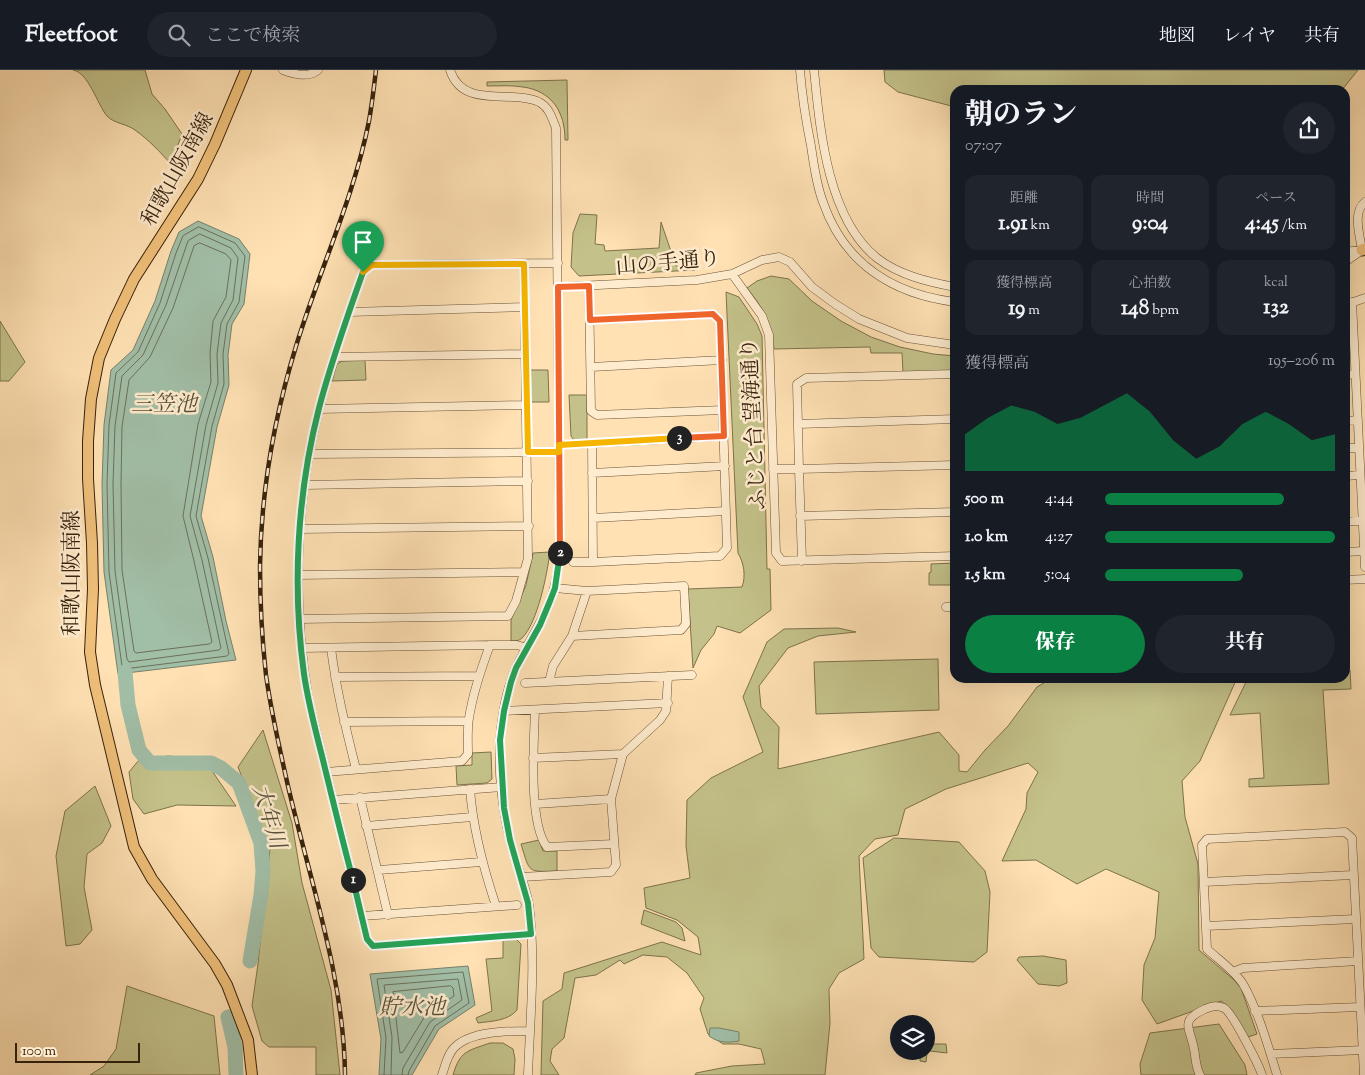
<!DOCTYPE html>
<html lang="ja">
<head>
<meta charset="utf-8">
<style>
	body { margin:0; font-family:"Sorts Mill Goudy","Noto Serif JP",serif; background:#20242c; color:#f1f3f6; height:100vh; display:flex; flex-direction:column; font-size:19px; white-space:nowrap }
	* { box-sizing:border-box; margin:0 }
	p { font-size:16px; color:#9ea1a6 }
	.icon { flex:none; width:28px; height:28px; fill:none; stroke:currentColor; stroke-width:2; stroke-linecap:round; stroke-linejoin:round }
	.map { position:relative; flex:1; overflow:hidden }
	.sheet { position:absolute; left:950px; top:15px; width:400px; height:598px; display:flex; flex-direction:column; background:#171b24; border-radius:15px; box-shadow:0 5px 20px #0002 }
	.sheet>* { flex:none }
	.tools { position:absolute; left:890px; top:945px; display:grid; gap:10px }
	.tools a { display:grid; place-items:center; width:45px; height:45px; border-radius:50%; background:#171b24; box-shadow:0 5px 20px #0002; font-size:25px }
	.scale { position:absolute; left:15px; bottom:12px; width:125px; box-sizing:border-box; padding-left:5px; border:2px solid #37220d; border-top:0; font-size:14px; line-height:18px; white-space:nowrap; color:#37220d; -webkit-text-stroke:4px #ffecce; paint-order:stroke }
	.pin { position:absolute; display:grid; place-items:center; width:42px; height:42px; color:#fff; margin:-51px -21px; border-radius:50% 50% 50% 0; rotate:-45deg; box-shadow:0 0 5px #0007 }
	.pin .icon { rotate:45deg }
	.km { position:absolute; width:25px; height:25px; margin:-12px; border-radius:50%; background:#222; color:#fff; font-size:14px; line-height:25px; text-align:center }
	.round { display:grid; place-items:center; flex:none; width:52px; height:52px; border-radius:26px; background:#20242c }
	.overview { display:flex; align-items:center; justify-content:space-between; height:85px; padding:0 15px }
	h1 { font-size:28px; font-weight:800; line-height:38px }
	.metrics { display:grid; grid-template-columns:repeat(3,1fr); gap:8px; height:85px; padding:5px 15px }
	.metrics div { display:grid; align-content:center; border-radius:12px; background:#20242c; text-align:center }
	.metrics b { font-size:21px; font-weight:800 }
	.metrics small { font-size:14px; font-weight:400 }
	.metrics p { font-size:14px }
	.chart { height:140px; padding:10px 15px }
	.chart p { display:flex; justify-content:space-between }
	.chart svg { width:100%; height:90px; margin-top:5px; fill:#0b8043; opacity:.7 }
	.button { display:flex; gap:10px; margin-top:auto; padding:10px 15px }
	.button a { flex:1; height:58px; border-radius:30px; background:#0b8043; color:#fff; font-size:20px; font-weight:800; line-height:58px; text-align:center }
	.button a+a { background:#20242c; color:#f1f3f6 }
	ul { padding:0 15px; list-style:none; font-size:16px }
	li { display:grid; grid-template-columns:80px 60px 1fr; align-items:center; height:38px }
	li i { height:12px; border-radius:6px; background:#0b8043 }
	header { display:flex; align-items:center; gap:30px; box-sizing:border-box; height:70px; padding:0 25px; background:#171b24; border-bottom:1px solid #363941 }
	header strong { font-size:24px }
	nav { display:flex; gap:28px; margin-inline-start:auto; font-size:18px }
	.search { width:350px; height:45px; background:#20242c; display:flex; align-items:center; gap:12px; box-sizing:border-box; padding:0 18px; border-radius:28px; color:#9ea1a6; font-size:19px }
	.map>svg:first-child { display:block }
	.green { fill:#c4c28a; stroke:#7e724c }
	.water { fill:#a1bea7; stroke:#778069 }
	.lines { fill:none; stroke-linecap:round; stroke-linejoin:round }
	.shore { stroke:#6c705a; stroke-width:1 }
	.river { stroke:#a1bea7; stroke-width:15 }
	.minor-casing { stroke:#695236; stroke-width:9 }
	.major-casing { stroke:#37220d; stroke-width:12 }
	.highway-casing { stroke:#37220d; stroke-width:13 }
	.minor { stroke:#ffecce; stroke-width:8 }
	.major { stroke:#f0c07a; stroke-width:10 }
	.highway { stroke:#f0c07a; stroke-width:11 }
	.rail-casing { stroke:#37220d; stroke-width:4.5 }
	.rail { stroke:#ffecce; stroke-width:2.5; stroke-dasharray:8; stroke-linecap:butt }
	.split-1-casing { stroke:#fff; stroke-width:10 }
	.split-2-casing { stroke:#fff; stroke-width:10 }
	.split-3-casing { stroke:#fff; stroke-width:10 }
	.split-4-casing { stroke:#fff; stroke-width:10 }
	.split-1 { stroke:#22a559; stroke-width:6 }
	.split-2 { stroke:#22a559; stroke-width:6 }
	.split-3 { stroke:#f0652b; stroke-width:6 }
	.split-4 { stroke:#f5b400; stroke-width:6 }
	.labels { text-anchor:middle; stroke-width:5; stroke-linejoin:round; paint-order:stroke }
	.street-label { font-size:21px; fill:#37220d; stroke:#ffecce }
	.water-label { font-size:22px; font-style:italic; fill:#57513b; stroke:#ffecce }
</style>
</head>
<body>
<header>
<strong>Fleetfoot</strong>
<div class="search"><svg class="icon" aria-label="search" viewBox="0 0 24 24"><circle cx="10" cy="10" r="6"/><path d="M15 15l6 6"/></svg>ここで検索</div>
<nav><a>地図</a><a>レイヤ</a><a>共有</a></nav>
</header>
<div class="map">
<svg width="1365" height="1005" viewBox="0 0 1365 1005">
	<rect width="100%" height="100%" fill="#ffe1b3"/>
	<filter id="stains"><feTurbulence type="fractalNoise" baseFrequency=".004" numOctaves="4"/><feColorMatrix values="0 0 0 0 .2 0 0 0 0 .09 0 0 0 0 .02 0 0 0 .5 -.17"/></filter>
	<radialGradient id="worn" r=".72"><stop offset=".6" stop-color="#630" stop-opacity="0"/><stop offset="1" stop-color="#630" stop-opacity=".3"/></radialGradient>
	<path class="green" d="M73 0H145L152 24 165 39 182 64 171 94C160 82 149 70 135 60 127 54 113 53 107 46 97 34 89 3 73 0Z
		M884 0H1358L1342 20H955V37L898 22 885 12Z
		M567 10 568 70H565C565 42 552 21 523 17 511 15 499 16 487 16V12Z
		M580 144 597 145 595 174 604 175 605 181 659 178 661 152 676 196 695 200 579 206 571 197 573 163Z
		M771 206 789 209 812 231 841 251 871 267 900 277 933 284 955 286V301L903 302 902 283H871L870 277 774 279C772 252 763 239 747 218L757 211Z
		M726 222 739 227 757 254 762 266 767 499H770L771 540 740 563 717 556 714 564 701 580 693 598 688 519 742 517C746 506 744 493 738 483Z
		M0 251 25 292 9 311H0Z
		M365 290 366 310 332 311 337 294 342 291Z
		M530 300H548L549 332H530Z
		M569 325H587V370H574L571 366Z
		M550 482C547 504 538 552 522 568 519 571 515 571 511 571V550L526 515 533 483Z
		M955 493V515H929V503L931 502V494Z
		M838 558 856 562 818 566 788 578 759 616 761 637 779 657 778 699 939 662 959 685V701L967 702 985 680 1008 656 1037 617 1052 608H1237L1200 691 1182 711 1185 747 1198 794 1199 880 1233 909 1241 918 1257 964 1248 967 1229 938 1221 931 1157 954 1142 930 1144 895 1155 868 1159 822 1106 799 1077 814 1036 790 1002 791 1026 739 1027 723 1038 702 1028 693 946 719 905 739 898 765 875 769 859 786 864 889 839 903 829 919 830 953 825 1005H695L696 1003 732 996 765 994 761 979 739 974H723L708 964 700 939 704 928 687 903 667 887 643 885 624 894 620 890 596 905 575 908 564 968 552 979 550 991 559 1005H541L543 931 562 919 564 903 662 872 701 885 698 867 677 850 646 838 644 818 690 808 686 776 687 730 711 708 763 682 743 627 767 572 784 559Z
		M938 589 939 640 816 644 814 592Z
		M1345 600H1350L1351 619 1323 620 1329 714 1249 717V709L1264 708 1260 643 1230 645 1248 608H1345Z
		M263 660 292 753 302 813 331 920 340 1005H316V977H269L262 971 252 936 258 894 270 779 238 697Z
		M491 682 492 709 487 713 457 715 456 696 472 695V683Z
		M168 686 204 689 236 736 177 735 144 744 133 729 129 702 139 690Z
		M95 716 111 756 102 773 87 784 84 817 92 860 80 874 66 876 56 786 65 741Z
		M894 768 959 772 985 801 990 822 987 882 974 892 879 887 871 878 863 788Z
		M539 770 543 781H557V801C527 802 530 803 521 774Z
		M644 840 676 852 682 858 685 871 641 854Z
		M516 869 521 874 517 940C508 951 492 951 478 953L476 948 492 941 486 889 503 888V870Z
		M1043 886 1066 890 1067 913 1059 916 1038 914 1017 890 1019 887Z
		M127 916 214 946 220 1005H90L104 996 116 979Z
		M1219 954 1245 995 1247 1005H1141L1140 994 1150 963Z
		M490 973H503L513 979 515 989 514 1005H453C460 981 467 981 490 973Z
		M928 974H946L947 983 930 981 927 983 926 992 920 991V982L926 981V976Z"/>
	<path class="water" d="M198 151 239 169 250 184 244 234 232 254 228 285 229 315 217 357 201 446 213 487 226 551 236 590 118 604 104 502 102 414 104 355 111 300 133 280 155 231 171 181 179 162Z
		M468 896 475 935 439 959 412 1005H379L381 969 370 904Z
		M710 958H719L739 962V971C727 973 719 973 709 966Z"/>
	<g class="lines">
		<path class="shore" d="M199 157 235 173 245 186 239 232 227 254 223 284 224 314 212 356 196 446 208 488 229 584 227 586 124 599 122 596 109 502 107 414 109 355 116 303 138 282 160 233 176 183 183 166Z
			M200 164 231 178 238 188 233 230 221 253 217 284 218 313 206 355 190 446 202 490 221 578 219 580 129 592 127 589 115 501 113 414 115 356 122 306 143 285 166 235 188 171Z
			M200 173 226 184 231 190 226 227 213 251 210 283 211 312 198 354 183 446 194 491 212 572 209 574 136 583 134 581 122 500 121 414 122 357 129 310 150 287 173 238 194 176Z
			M451 916 453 918 454 926 425 946 403 982 400 983 393 922Z
			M384 1005 386 968 377 909 463 902 469 933 435 956 409 1001 408 1005
			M391 1005 392 967 384 915 458 909 462 930 430 952 403 998 402 1005"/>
		<path class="river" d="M125 602 128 635 139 680 150 693H211L221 698 239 713 261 773 263 801 261 825 250 891
			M228 947 235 977 236 1005"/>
		<g class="minor-casing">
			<path id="minor" d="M283 0C293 4 309 8 318 0
				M450 0C463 40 511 19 539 32 549 37 552 48 556 58L560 483C558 499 556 516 550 531 541 555 526 575 516 598 506 620 502 645 500 668 498 700 502 739 510 770 515 792 525 813 529 835 536 891 530 949 528 1005
				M800 0C802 26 806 51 811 76 814 95 816 114 823 132 844 193 892 224 955 232
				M814 0C820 59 827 148 877 188 899 205 928 212 955 217
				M1362 180C1360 166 1352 142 1365 132
				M1345 182 1360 180
				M1345 192 1362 180
				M732 204 762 246 769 265 776 483 782 491 955 486
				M589 216 591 341 597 345 723 340
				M558 217 697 210 732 204 762 190 779 187 790 192 812 217 835 234 859 249 907 268 955 275
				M1352 232 1365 497
				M1345 235 1365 228
				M349 242 525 237
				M590 250 713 244 720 251 727 478 720 486 593 492 592 373
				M334 287 526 284
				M591 297 722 290
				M955 304 806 308 797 314 799 399 955 395
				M1345 305 1355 304
				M319 339 526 335
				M1345 351 1358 350
				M798 354 955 349
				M559 375 724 366
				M1345 378H1359
				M309 384 559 382
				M773 399H799L802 491
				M592 403 725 396
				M1345 406 1360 405
				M305 415 528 411
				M800 446 955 442
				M593 448 726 441
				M1345 452 1365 450
				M300 459 529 456
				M1345 482 1364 481
				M573 492H593
				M298 505 524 502
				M1345 510 1365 509
				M555 518 587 521 684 516 686 554 681 560 572 566
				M946 537H955
				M299 549 508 546 516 531 528 488 524 194
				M301 578 490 575H517L527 578
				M331 578C336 619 346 659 356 699
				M335 607 478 606
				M549 612 553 596 572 566 587 521
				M525 613 692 605
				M535 640C534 671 528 753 547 777L614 774
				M504 641 668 633
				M344 652 468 651
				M533 688 623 684
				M326 702 462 691 468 684C468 673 467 660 469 648 473 623 481 599 490 575
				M470 719C473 760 483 797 496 836
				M360 727 388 845
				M333 730 502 717
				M536 734 611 729
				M366 756 472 747
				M379 800 481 792
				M521 807 611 802 616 795 611 729 623 684 660 650 666 641 668 606
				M1204 812 1353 805
				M362 846 517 835
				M1206 856 1355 849
				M531 864 373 876 367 869 309 632C292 535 295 434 319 339 331 292 347 247 363 202L371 195 558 193
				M1233 902 1243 898 1358 891
				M1255 941 1360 937
				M1271 984 1363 980
				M442 1005C445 996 448 983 455 977 471 961 508 961 529 961
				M1200 1005C1195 996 1196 988 1194 979 1190 957 1179 951 1205 939 1212 936 1217 935 1224 938 1232 942 1259 995 1262 1005
				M1277 1005C1268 976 1258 940 1243 914 1235 901 1219 890 1207 879L1202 775 1207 769 1345 762 1352 768 1364 1005"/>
		</g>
		<g class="major-casing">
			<path id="major" d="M246 0 215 74 198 109 134 209 115 249 99 288 91 329 88 371V409L92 473 93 519 90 582 95 615 134 777 152 809 215 894 227 915 248 970 252 1005"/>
		</g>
		<g class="highway-casing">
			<path id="highway" d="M1362 180 1365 179"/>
		</g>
		<use href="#minor" class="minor"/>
		<use href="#major" class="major"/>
		<use href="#highway" class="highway"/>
		<g class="rail-casing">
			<path id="rail" d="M345 1005C344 907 310 811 288 716 280 680 271 642 266 605 262 569 260 533 260 496 261 421 275 344 297 273 320 199 354 127 369 51 372 34 374 17 376 0"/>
		</g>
		<use href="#rail" class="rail"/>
	</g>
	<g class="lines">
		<g class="split-1-casing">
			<path id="split-1" d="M353 810C342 769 332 727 322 686 315 659 308 632 304 604 292 517 297 424 319 338 331 292 347 247 363 202"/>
		</g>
		<g class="split-2-casing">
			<path id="split-2" d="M353 810 367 869 373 876 531 864 528 833 510 770 504 738 500 670 504 641 511 612 516 598 540 555 550 531 555 518 560 483"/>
		</g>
		<g class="split-3-casing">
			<path id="split-3" d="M560 483 558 217 589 216 590 250 713 244 720 251 724 366 679 368"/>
		</g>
		<g class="split-4-casing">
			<path id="split-4" d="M363 202 372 195 524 194 528 382H559V375L679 368"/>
		</g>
		<use href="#split-1" class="split-1"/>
		<use href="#split-2" class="split-2"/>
		<use href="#split-3" class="split-3"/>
		<use href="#split-4" class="split-4"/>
	</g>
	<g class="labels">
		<g class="street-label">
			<text transform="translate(177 99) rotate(-61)" y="7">和歌山阪南線</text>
			<text transform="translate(668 192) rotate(-5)" y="7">山の手通り</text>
			<text transform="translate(753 354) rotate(-93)" y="7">ふじと台 望海通り</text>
			<text transform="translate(71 503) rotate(-90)" y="7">和歌山阪南線</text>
		</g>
		<g class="water-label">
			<text x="164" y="341">三笠池</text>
			<text transform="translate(270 746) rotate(73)" y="8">大年川</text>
			<text x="412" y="944">貯水池</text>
		</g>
	</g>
	<rect width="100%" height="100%" filter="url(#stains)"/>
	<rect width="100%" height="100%" fill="url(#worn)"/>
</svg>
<div class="tools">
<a><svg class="icon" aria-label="layers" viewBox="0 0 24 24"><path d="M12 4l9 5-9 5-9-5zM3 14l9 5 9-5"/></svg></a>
</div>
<div class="scale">100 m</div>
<div class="pin" style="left:363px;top:202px;background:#1e9e55"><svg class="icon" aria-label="arrive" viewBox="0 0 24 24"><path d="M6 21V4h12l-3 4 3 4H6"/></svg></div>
<b class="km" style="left:353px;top:810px">1</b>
<b class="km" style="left:560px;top:483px">2</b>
<b class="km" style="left:679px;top:368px">3</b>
<section class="sheet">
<div class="overview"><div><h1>朝のラン</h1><p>07:07</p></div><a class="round"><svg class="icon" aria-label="share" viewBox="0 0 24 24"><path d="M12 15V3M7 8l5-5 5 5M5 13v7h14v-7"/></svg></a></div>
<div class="metrics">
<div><p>距離</p><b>1.91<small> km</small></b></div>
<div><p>時間</p><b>9:04</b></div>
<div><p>ペース</p><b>4:45<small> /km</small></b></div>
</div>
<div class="metrics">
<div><p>獲得標高</p><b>19<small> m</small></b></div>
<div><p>心拍数</p><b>148<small> bpm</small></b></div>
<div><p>kcal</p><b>132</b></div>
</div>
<div class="chart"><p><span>獲得標高</span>195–206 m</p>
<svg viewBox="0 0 160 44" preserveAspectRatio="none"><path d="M0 44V26L10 18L20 12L30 15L40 21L50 18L60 12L70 6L80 15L90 29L100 38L110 32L120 21L130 15L140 21L150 29L160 26V44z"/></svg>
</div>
<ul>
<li><b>500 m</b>4:44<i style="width:78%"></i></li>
<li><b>1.0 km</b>4:27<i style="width:100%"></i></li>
<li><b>1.5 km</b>5:04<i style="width:60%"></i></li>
</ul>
<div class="button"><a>保存</a><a>共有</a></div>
</section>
</div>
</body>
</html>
